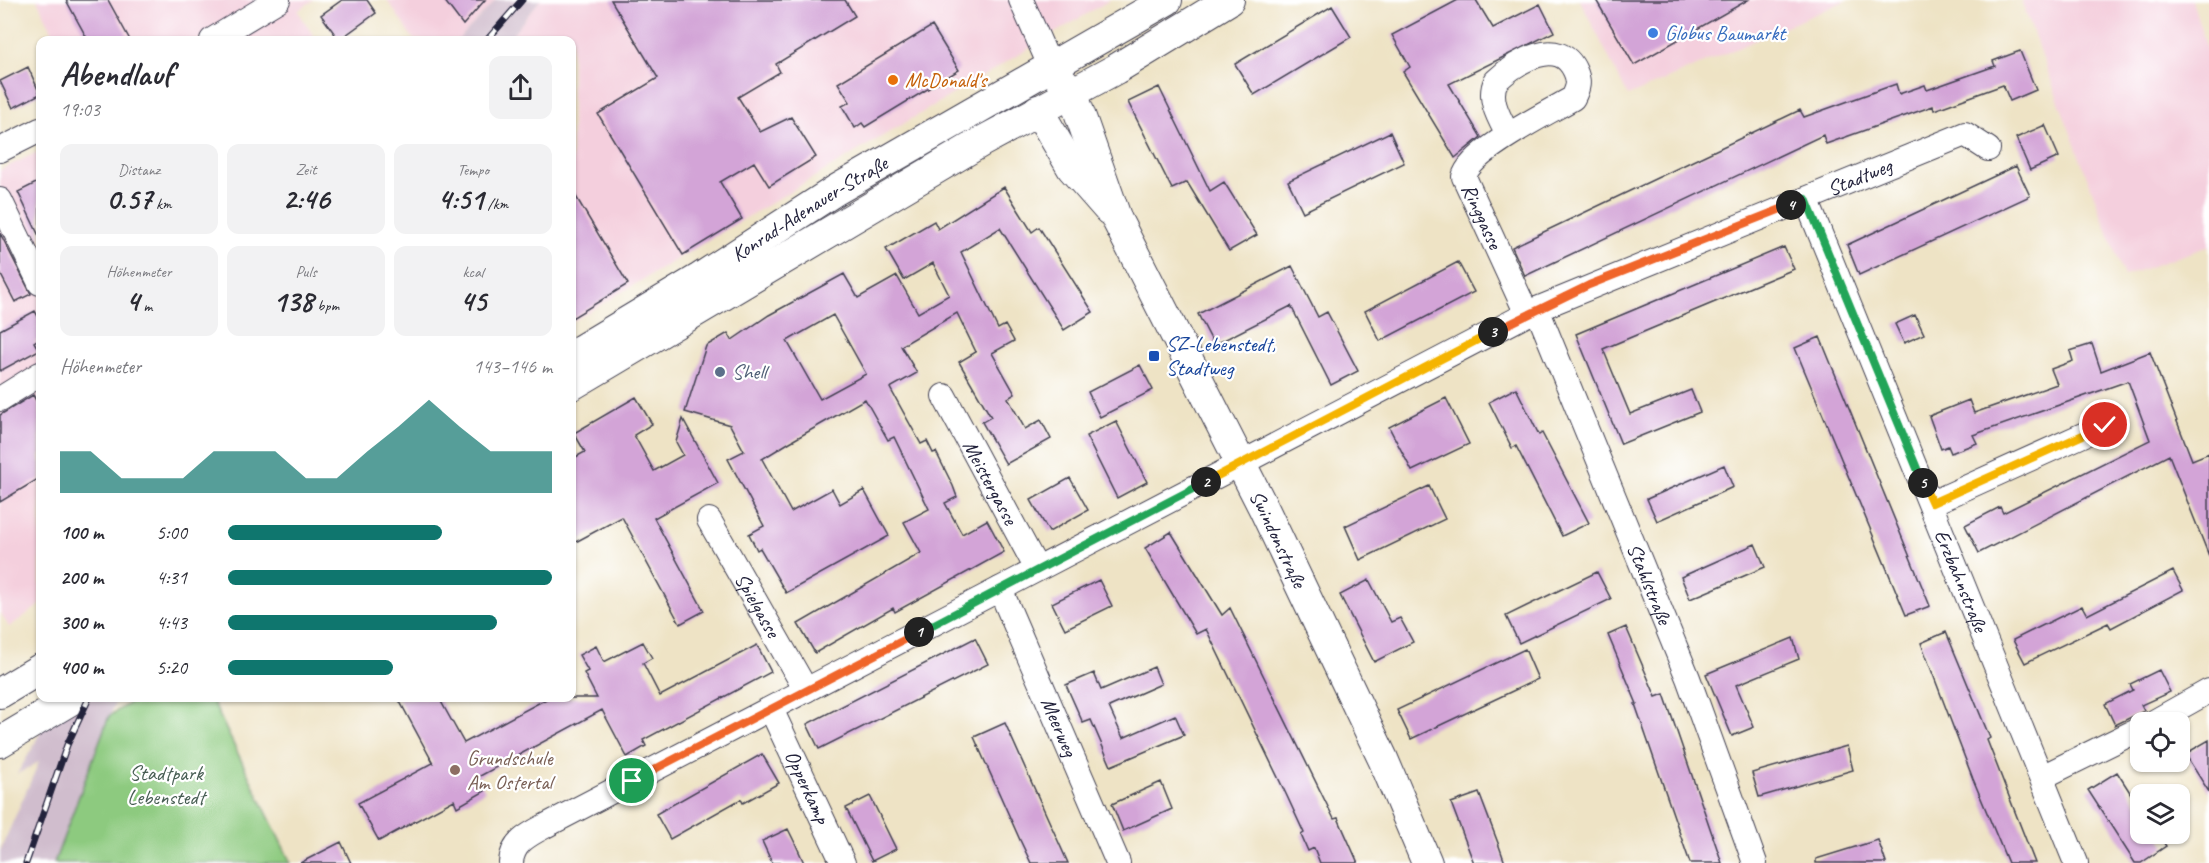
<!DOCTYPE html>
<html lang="de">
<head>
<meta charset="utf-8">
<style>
	body { margin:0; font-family:Caveat,sans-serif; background:#f2f2f3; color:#2b2b33; height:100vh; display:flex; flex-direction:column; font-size:22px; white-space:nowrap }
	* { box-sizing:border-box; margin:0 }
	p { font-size:20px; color:#7c7c81 }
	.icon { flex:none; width:33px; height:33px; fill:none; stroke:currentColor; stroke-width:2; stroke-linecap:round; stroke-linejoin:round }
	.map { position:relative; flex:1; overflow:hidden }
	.side { position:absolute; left:36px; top:36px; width:540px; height:666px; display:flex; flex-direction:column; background:#fff; border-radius:12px; box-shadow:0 2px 4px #0004 }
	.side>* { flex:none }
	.buttons { position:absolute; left:2130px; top:712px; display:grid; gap:12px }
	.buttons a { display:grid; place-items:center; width:60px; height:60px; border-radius:12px; background:#fff; box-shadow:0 2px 4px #0004; font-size:30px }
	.pin { position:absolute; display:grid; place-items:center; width:51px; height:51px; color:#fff; margin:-26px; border:3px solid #fff; border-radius:50%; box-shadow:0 2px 6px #0007 }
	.km { position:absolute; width:30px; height:30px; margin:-15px; border-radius:50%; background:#222; color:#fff; font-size:16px; line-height:30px; text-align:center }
	.round { display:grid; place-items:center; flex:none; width:63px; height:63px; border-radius:12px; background:#f2f2f3 }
	.summary { display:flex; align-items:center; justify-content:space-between; height:102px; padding:0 24px }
	h1 { font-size:33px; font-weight:700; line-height:45px }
	.figures { display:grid; grid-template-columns:repeat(3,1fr); gap:9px; height:102px; padding:6px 24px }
	.figures div { display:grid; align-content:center; border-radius:12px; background:#f2f2f3; text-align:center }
	.figures b { font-size:30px; font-weight:700 }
	.figures small { font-size:16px; font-weight:400 }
	.figures p { font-size:16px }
	.chart { height:168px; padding:12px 24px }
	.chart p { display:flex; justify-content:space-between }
	.chart svg { width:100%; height:108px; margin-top:6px; fill:#0f766e; opacity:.7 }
	ul { padding:0 24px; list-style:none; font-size:20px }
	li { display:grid; grid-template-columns:96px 72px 1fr; align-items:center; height:45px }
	li i { height:15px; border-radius:8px; background:#0f766e }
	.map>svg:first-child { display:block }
	.built { fill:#f4cfdd }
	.industrial { fill:#d0bdcd }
	.green { fill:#8dca7f; stroke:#58765d; stroke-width:1.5 }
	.building { fill:#d3a4d7; fill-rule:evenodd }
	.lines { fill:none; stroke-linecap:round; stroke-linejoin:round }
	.minor-casing { stroke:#413f50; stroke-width:26 }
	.tertiary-casing { stroke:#413f50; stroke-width:32 }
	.minor { stroke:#fff; stroke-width:24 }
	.tertiary { stroke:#fff; stroke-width:30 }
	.rail-casing { stroke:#22223b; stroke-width:7 }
	.rail { stroke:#fff; stroke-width:4.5; stroke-dasharray:14; stroke-linecap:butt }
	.split-1-casing { stroke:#fff; stroke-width:12 }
	.split-2-casing { stroke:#fff; stroke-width:12 }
	.split-3-casing { stroke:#fff; stroke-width:12 }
	.split-4-casing { stroke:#fff; stroke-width:12 }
	.split-5-casing { stroke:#fff; stroke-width:12 }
	.split-6-casing { stroke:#fff; stroke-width:12 }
	.split-1 { stroke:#f0652b; stroke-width:8 }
	.split-2 { stroke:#22a559; stroke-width:8 }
	.split-3 { stroke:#f5b400; stroke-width:8 }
	.split-4 { stroke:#f0652b; stroke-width:8 }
	.split-5 { stroke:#22a559; stroke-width:8 }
	.split-6 { stroke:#f5b400; stroke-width:8 }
	.shop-dot { fill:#3f7fe0; stroke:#fff; stroke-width:2 }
	.food-dot { fill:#e8710a; stroke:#fff; stroke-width:2 }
	.transit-dot { fill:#1a4fb4; stroke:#fff; stroke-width:2 }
	.service-dot { fill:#5c6f8a; stroke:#fff; stroke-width:2 }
	.education-dot { fill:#8d6e63; stroke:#fff; stroke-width:2 }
	.labels { text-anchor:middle; stroke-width:4.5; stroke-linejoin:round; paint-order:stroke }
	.shop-label { font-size:21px; fill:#366cbe; stroke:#fff; text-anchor:start }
	.food-label { font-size:21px; fill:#c56008; stroke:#fff; text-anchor:start }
	.street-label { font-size:21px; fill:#22223b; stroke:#fff }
	.transit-label { font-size:21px; fill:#164399; stroke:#fff; text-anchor:start }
	.service-label { font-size:21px; fill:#4e5e75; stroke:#fff; text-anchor:start }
	.education-label { font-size:21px; fill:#785e54; stroke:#fff; text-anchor:start }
	.park-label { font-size:21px; fill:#475d53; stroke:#fff }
</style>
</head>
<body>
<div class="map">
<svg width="2209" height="863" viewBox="0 0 2209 863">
	<rect width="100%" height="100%" fill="#fff"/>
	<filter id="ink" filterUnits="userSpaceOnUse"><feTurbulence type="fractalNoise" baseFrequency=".0167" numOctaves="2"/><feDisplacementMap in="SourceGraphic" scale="12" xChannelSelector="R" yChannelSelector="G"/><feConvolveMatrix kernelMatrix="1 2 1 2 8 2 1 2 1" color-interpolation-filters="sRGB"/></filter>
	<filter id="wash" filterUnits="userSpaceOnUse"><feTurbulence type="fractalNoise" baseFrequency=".008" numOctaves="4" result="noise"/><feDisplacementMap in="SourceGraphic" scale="24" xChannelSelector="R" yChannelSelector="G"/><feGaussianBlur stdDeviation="1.35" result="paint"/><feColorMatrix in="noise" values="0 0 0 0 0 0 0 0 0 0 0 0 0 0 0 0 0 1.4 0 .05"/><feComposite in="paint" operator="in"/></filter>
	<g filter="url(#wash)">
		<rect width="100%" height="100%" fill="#eee3c5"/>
		<path class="built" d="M37 0H313L298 11 316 40H57Z
			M387 0H496L458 40H414Z
			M540 0H1110L572 322V40H508Z
			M1580 0H1847L1628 96Z
			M2021 0H2192L2209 56V246L2124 276Z
			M40 151V605L9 627 0 612V170Z"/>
		<path class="industrial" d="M496 0H540L508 40H458Z
			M56 698H117L54 863H0V851L39 762 17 774 33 747Z"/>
		<path class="green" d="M137 698H211L291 863H54L109 716Z"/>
		<g id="blocks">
			<path class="building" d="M66 0H108L130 40H88Z
				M342 0H367L376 13 339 40 321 15Z
				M444 0H485L463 25Z
				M611 0H845L855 16 776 64 780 72 738 97 760 132 791 117 816 157 769 186 754 162 720 182 742 219 683 255 598 114 658 78Z
				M1458 0H1476L1493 28 1540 4 1554 32 1449 84 1481 137 1455 158 1403 72 1410 67 1392 35Z
				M1596 0H1748L1634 65Z
				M1332 6 1351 37 1254 95 1235 64Z
				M932 26 959 70 865 127 862 123 855 128 842 106 850 102 838 83Z
				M2020 51 2036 90 2010 101 2003 85 1934 110 1933 106 1826 144 1823 135 1525 276 1512 247 1800 110 1804 117 1896 84 1899 94 1925 85 1927 90 1995 66 1993 61Z
				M28 67 40 94 13 108 0 81Z
				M1159 87 1210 191 1224 182 1257 235 1229 251 1187 182 1172 189 1128 102Z
				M2045 125 2059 157 2030 170 2016 138Z
				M1390 132 1404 163 1303 212 1288 181Z
				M2016 166 2030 196 1859 275 1847 245Z
				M40 181V238L18 192Z
				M1004 187 1032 232 1039 227 1093 312 1064 330 1000 228 961 252 998 329 1005 325 1014 341 992 353 1015 394 1008 398 1025 429 1041 420 1051 439 1006 464 982 422 991 417 959 362 976 352 957 313 901 346 917 373 890 388 921 444 927 441 933 453 936 452 953 486 957 497 945 503 962 534 987 520 1004 552 895 612 893 608 815 653 798 624 921 553 904 522 929 509 894 437 888 440 865 399 790 442 762 459 791 512 832 489 840 504 864 490 889 536 786 593 760 548 757 550 749 534 764 526 728 459 744 451 730 425 685 412 706 346 728 333 732 340 769 315 844 274 858 298 897 276 918 313 949 295 933 263 904 280 886 249 934 221 938 229ZM833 315 866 374 820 399 787 341Z
				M572 190 628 284 572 318Z
				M0 233 31 294 15 302 0 273Z
				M1784 247 1794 269 1603 349 1630 414 1691 390 1700 412 1621 444 1576 334Z
				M1458 262 1474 292 1380 341 1365 311Z
				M1292 266 1318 317 1327 312 1358 371 1331 385 1291 306 1214 345 1198 314Z
				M35 311 40 320V338L34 342 39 350 0 371V330Z
				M1915 315 1924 334 1904 343 1895 324Z
				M1820 337 1930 606 1906 615 1795 348Z
				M2092 344 2101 371 2150 352 2192 460 2209 453V556L2169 455 1979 553 1965 525 2000 507 2003 513 2150 440 2128 381 1973 435 1977 443 1951 453 1948 446 1941 449 1929 416 1969 400 1974 413 2057 384 2051 369 2073 361 2070 351Z
				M1140 365 1153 390 1100 417 1088 392Z
				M1516 388 1539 435 1542 433 1589 523 1562 536 1516 446 1512 448 1489 402Z
				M33 395 40 407V478L0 502V415Z
				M636 397 652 424 634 435 654 471 683 455 676 442 683 419 718 483 654 518 704 611 680 624 622 517 572 544V459L585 452 574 433Z
				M1446 398 1469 444 1412 471 1389 427Z
				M1116 421 1147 482 1117 498 1086 436Z
				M1724 465 1733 487 1657 521 1647 499Z
				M1070 478 1088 510 1049 532 1031 500Z
				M1429 486 1445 519 1360 560 1345 526Z
				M1171 532 1222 615 1230 608 1334 819 1338 818 1358 863H1320L1314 848 1308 851 1301 835 1304 833 1286 794 1206 629 1196 634 1145 548Z
				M1755 544 1765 567 1690 599 1681 577Z
				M2173 571 2183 590 2111 628 2108 623 2025 663 2013 640 2082 606 2087 615Z
				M1597 572 1611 599 1519 643 1506 616Z
				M1099 580 1112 606 1065 629 1052 603Z
				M1369 580 1391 622 1400 618 1413 642 1374 662 1340 595Z
				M1626 627 1656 697 1664 694 1722 863H1690L1635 704H1637L1608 635Z
				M1946 632 1990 738 1987 740 2035 863H2008L1973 779 1921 643Z
				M975 638 988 664 819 749 807 724Z
				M1793 638 1799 659 1736 685 1754 727 1732 736 1706 674Z
				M643 642 652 658 643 663 660 696 757 645 771 672 643 740 646 746 627 757 602 710 478 777 485 791 457 807 454 800 379 841 358 803 433 763 398 698H439L464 743 548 698H597L584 673 588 671 579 655 596 646 604 662Z
				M1525 649 1538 679 1411 739 1397 710Z
				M1154 667 1161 684 1109 707 1123 738 1175 715 1184 735 1111 766 1091 720 1083 723 1066 685 1094 673 1101 690Z
				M2159 670 2170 692 2141 705 2144 711 2115 725 2105 704 2133 690 2130 684Z
				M1005 723 1035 790 1068 863H1031L1020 840 974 737Z
				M2209 740V792L2185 754Z
				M1847 746 1853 770 1759 797 1752 773Z
				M762 754 779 783 743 803 741 799 670 839 656 814Z
				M2117 772 2140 808V834H2158L2166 846 2141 863H2135L2088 790Z
				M1161 782 1172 809 1123 831 1112 804Z
				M1479 793 1498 843 1505 863H1474L1470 853 1451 803Z
				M870 796 896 849 872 861 846 808Z
				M788 829 796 845 804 863H772L762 841Z
				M1878 840 1886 863H1816V859Z
				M341 842 351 863H300Z"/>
		</g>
	</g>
	<g filter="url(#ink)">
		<use href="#blocks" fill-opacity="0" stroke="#413f50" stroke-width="1.5"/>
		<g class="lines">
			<g class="minor-casing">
				<g id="minor">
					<path d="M1021 0 1051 68"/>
					<path d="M212 40 278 0"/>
					<path id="s1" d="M1508 135C1500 119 1487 99 1496 81 1516 62 1559 35 1575 71 1580 82 1578 88 1573 98 1548 113 1470 151 1464 177L1527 314"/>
					<path d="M0 150 40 130"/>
					<path id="s2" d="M1806 199 2076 863"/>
					<path d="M0 200 40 283"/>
					<path id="s3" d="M1537 309 1688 678 1755 863"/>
					<path id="s4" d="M944 396 1037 569"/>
					<path d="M0 399 40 374"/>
					<path d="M1932 503 2105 425"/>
					<path id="s5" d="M709 520 806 690"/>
					<path id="s6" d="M1000 589 1118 863"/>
					<path id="s7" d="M771 709 843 863"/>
					<path d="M2152 723 2209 691"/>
					<path d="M2042 777 2140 729"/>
					<path id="s8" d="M511 863C512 842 530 834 547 825L1537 309 1965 134 1988 149"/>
				</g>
			</g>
			<g class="tertiary-casing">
				<g id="tertiary">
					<path id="s9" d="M1051 68 1072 92 1117 220 1264 509 1383 759 1427 863"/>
					<path d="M1038 110 1072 168 1109 210"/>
					<path id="s10" d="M572 355 700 278 836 190 1167 0"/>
					<path d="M572 385 981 142 1116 69 1229 0"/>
					<path d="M0 693 40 669"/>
					<path d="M0 742 74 698"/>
				</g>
			</g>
			<use href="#minor" class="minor"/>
			<use href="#tertiary" class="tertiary"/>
			<g class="rail-casing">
				<path id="rail" d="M487 40 522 0
					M26 863 67 745 89 698"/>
			</g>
			<use href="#rail" class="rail"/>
		</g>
	</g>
	<g class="lines" filter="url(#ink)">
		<g class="split-1-casing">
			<path id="split-1" d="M632 781 919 632"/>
		</g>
		<g class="split-2-casing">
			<path id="split-2" d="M919 632 1206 482"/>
		</g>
		<g class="split-3-casing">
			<path id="split-3" d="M1206 482 1493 332"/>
		</g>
		<g class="split-4-casing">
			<path id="split-4" d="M1493 332 1589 285 1791 205"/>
		</g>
		<g class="split-5-casing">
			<path id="split-5" d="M1791 205 1806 199 1923 483"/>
		</g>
		<g class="split-6-casing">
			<path id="split-6" d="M1923 483 1932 503 2105 425"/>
		</g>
		<use href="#split-1" class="split-1"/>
		<use href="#split-2" class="split-2"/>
		<use href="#split-3" class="split-3"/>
		<use href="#split-4" class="split-4"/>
		<use href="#split-5" class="split-5"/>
		<use href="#split-6" class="split-6"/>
	</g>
	<circle class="shop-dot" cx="1653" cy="33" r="6"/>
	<circle class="food-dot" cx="893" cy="80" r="6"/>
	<rect class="transit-dot" x="1148" y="350" width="12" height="12" rx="3"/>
	<circle class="service-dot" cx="720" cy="372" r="6"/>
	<circle class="education-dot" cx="455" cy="770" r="6"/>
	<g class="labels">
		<g class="shop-label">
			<text x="1665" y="40">Globus Baumarkt</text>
		</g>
		<g class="food-label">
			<text x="905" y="87">McDonald's</text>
		</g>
		<g class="street-label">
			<text dy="7" stroke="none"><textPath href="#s8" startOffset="1520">Stadtweg</textPath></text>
			<text dy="7" stroke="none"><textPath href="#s10" startOffset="279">Konrad-Adenauer-Straße</textPath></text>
			<text dy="7" stroke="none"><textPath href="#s1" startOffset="360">Ringgasse</textPath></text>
			<text dy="7" stroke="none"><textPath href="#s4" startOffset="98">Meistergasse</textPath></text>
			<text dy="7" stroke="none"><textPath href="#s9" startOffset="525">Swindonstraße</textPath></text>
			<text dy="7" stroke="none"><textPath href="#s2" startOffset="412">Erzbahnstraße</textPath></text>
			<text dy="7" stroke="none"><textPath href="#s3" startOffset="297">Stahlstraße</textPath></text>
			<text dy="7" stroke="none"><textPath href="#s5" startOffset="98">Spielgasse</textPath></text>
			<text dy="7" stroke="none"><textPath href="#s6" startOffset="150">Meerweg</textPath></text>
			<text dy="7" stroke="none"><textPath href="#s7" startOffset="86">Opperkamp</textPath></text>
		</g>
		<g class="transit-label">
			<text x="1166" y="351">SZ-Lebenstedt,<tspan x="1166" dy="24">Stadtweg</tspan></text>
		</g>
		<g class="service-label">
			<text x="732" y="379">Shell</text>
		</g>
		<g class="education-label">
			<text x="467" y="765">Grundschule<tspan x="467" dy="24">Am Ostertal</tspan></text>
		</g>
		<g class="park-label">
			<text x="166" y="780">Stadtpark<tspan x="166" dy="24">Lebenstedt</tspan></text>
		</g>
	</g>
</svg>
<div class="buttons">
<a><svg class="icon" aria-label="locate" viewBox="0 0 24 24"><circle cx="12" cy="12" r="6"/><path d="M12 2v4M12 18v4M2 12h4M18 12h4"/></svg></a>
<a><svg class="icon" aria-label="layers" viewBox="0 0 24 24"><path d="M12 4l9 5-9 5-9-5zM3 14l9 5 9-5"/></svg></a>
</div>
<div class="pin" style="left:632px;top:781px;background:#1e9e55"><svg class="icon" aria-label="arrive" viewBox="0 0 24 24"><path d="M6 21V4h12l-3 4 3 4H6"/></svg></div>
<div class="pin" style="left:2105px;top:425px;background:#d93025"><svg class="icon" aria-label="check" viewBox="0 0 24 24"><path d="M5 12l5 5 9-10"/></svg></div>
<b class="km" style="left:919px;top:632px">1</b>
<b class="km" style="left:1206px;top:482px">2</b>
<b class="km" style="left:1493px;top:332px">3</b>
<b class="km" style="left:1791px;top:205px">4</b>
<b class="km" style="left:1923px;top:483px">5</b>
<section class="side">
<div class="summary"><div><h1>Abendlauf</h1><p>19:03</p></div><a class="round"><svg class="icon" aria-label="share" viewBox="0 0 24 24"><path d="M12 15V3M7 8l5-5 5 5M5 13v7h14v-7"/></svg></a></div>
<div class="figures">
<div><p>Distanz</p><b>0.57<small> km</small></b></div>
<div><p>Zeit</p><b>2:46</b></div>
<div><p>Tempo</p><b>4:51<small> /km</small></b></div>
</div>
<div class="figures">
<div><p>Höhenmeter</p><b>4<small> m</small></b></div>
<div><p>Puls</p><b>138<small> bpm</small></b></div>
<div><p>kcal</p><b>45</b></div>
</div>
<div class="chart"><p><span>Höhenmeter</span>143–146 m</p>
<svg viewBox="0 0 160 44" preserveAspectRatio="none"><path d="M0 44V27L10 27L20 38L30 38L40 38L50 27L60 27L70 27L80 38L90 38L100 27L110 17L120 6L130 17L140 27L150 27L160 27V44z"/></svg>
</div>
<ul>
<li><b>100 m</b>5:00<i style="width:66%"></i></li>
<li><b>200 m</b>4:31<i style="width:100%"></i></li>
<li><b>300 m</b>4:43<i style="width:83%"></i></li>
<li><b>400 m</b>5:20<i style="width:51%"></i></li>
</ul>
</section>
</div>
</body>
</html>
